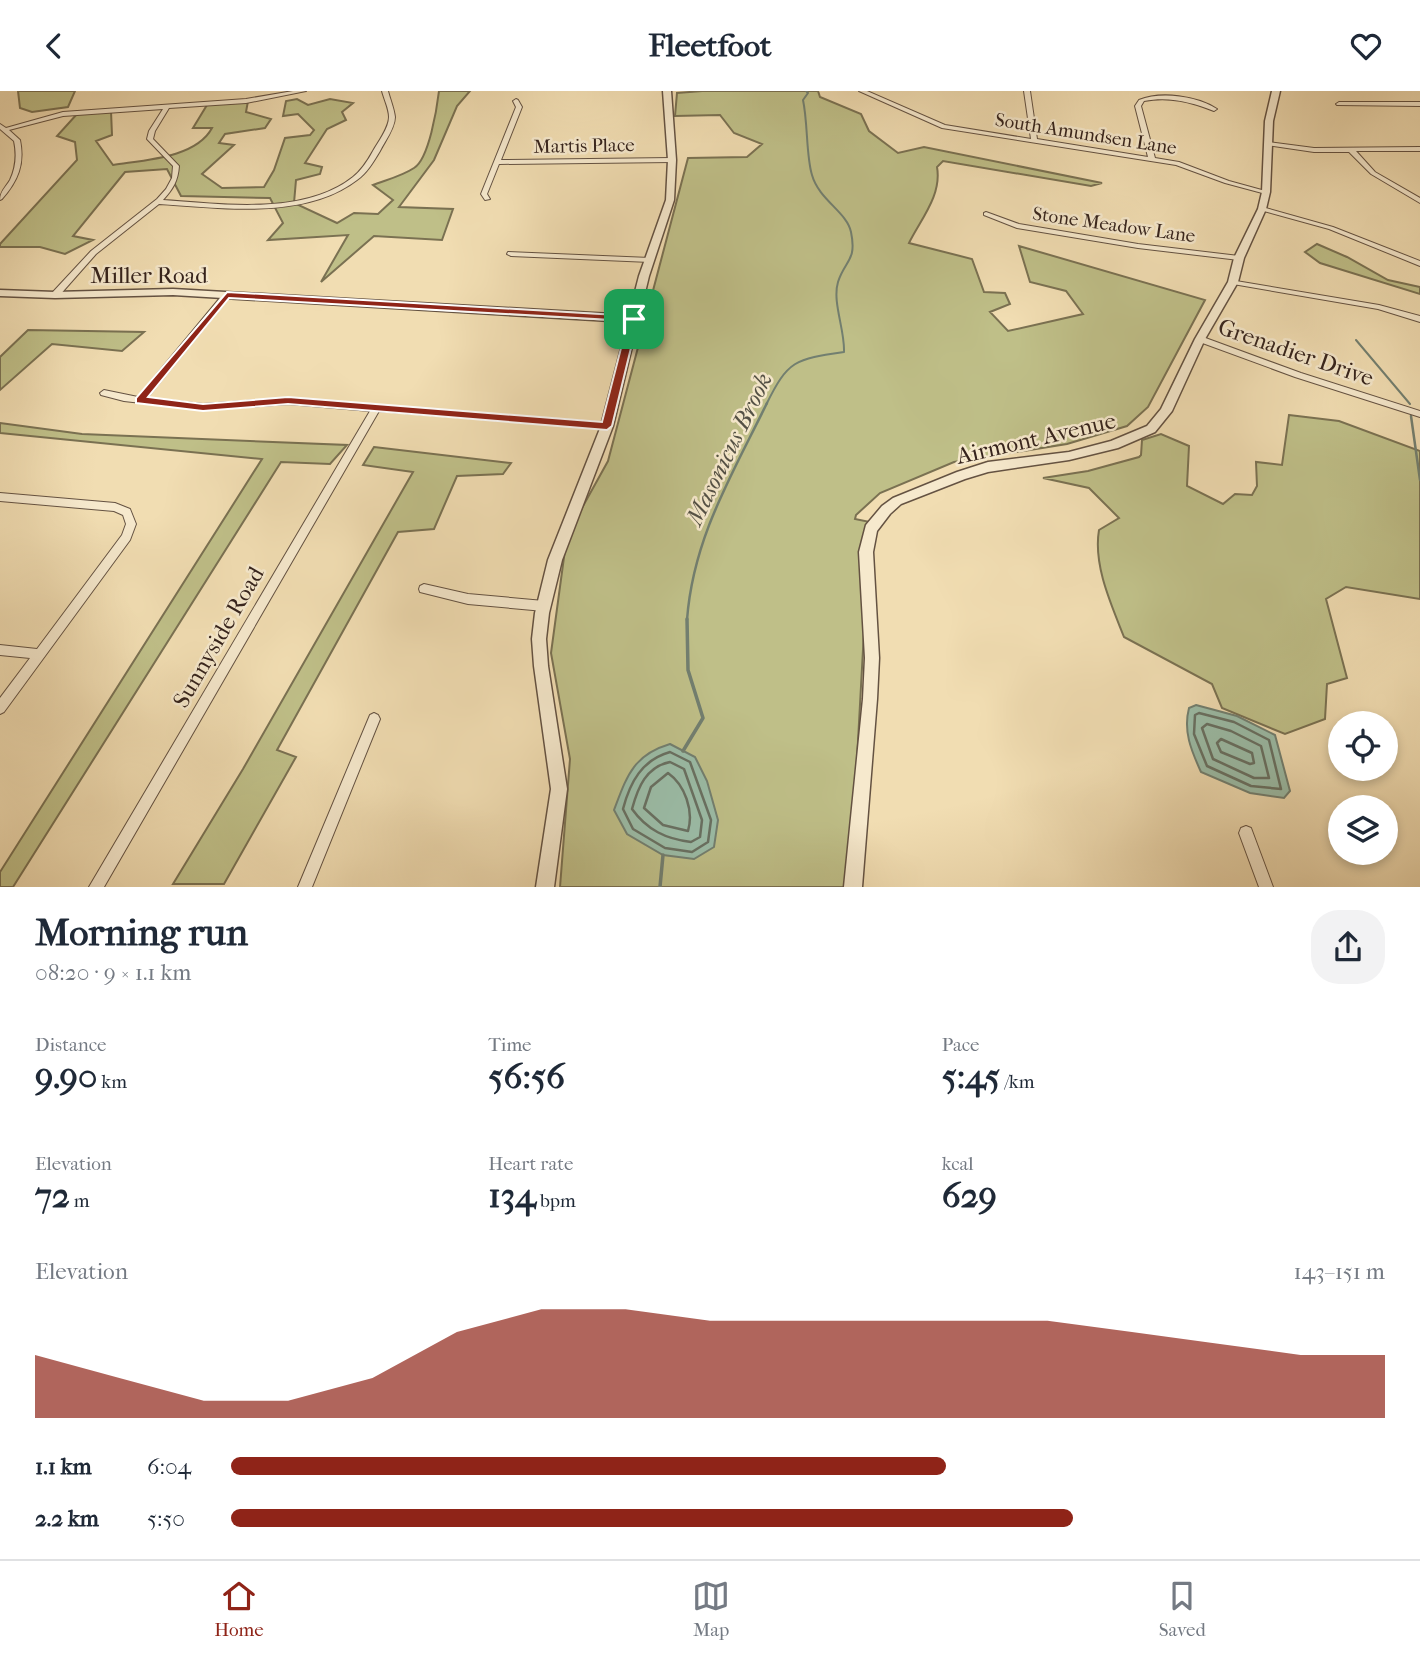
<!DOCTYPE html>
<html lang="en">
<head>
<meta charset="utf-8">
<style>
	body { margin:0; font-family:"IM FELL French Canon",serif; background:#f2f2f3; color:#1f2937; height:100vh; display:flex; flex-direction:column; font-size:26px; white-space:nowrap }
	* { box-sizing:border-box; margin:0 }
	p { font-size:23px; color:#747a83 }
	.icon { flex:none; width:38px; height:38px; fill:none; stroke:currentColor; stroke-width:2; stroke-linecap:round; stroke-linejoin:round }
	.map { position:relative; height:796px; overflow:hidden }
	.details { display:flex; flex-direction:column; background:#fff; flex:1 }
	.details>* { flex:none }
	.controls { position:absolute; left:1328px; top:620px; display:grid; gap:14px }
	.controls a { display:grid; place-items:center; width:70px; height:70px; border-radius:50%; background:#fff; box-shadow:0 4px 10px #0003; font-size:35px }
	.pin { position:absolute; display:grid; place-items:center; width:60px; height:60px; color:#fff; margin:-30px; border-radius:14px; box-shadow:0 4px 10px #0006 }
	.round { display:grid; place-items:center; flex:none; width:74px; height:74px; border-radius:28px; background:#f2f2f3 }
	.summary { display:flex; align-items:center; justify-content:space-between; height:119px; padding:0 35px }
	h1 { font-size:38px; font-weight:800; line-height:52px }
	.metrics { display:grid; grid-template-columns:repeat(3,1fr); gap:10px; height:119px; padding:7px 35px }
	.metrics div { display:grid; align-content:center }
	.metrics b { font-size:35px; font-weight:800 }
	.metrics small { font-size:19px; font-weight:400 }
	.metrics p { font-size:19px }
	.chart { height:196px; padding:14px 35px }
	.chart p { display:flex; justify-content:space-between }
	.chart svg { width:100%; height:126px; margin-top:7px; fill:#8f2418; opacity:.7 }
	ul { padding:0 35px; list-style:none; font-size:23px }
	li { display:grid; grid-template-columns:112px 84px 1fr; align-items:center; height:52px }
	li i { height:18px; border-radius:9px; background:#8f2418 }
	header { display:flex; justify-content:space-between; align-items:center; height:91px; padding:0 35px; background:#fff; font-size:32px; font-weight:800 }
	.menu { display:flex; justify-content:space-around; align-items:center; height:98px; border-top:2px solid #e0e1e3; background:#fff; font-size:19px; color:#747a83 }
	.menu a { display:grid; justify-items:center; gap:4px }
	.menu .current { color:#8f2418 }
	.map>svg:first-child { display:block }
	.green { fill:#bfbf88; stroke:#7a7152; stroke-width:2 }
	.water { fill:#9bbda8; stroke:#727f70; stroke-width:2 }
	.lines { fill:none; stroke-linecap:round; stroke-linejoin:round }
	.shore { stroke:#687062; stroke-width:2.5 }
	.stream-far2 { stroke:#727f70; stroke-width:2 }
	.stream-far1 { stroke:#727f70; stroke-width:2.5 }
	.stream { stroke:#727f70; stroke-width:3.5 }
	.minor-casing { stroke:#645242; stroke-width:2 }
	.tertiary-casing { stroke:#645242; stroke-width:3 }
	.minor { fill:#f6e9cd; fill-rule:evenodd }
	.tertiary { fill:#f6e9cd; fill-rule:evenodd }
	.route { fill:#8f2418; stroke:#fff; stroke-width:2; fill-rule:evenodd }
	.labels { text-anchor:middle; stroke-width:5; stroke-linejoin:round; paint-order:stroke }
	.far-street-label { font-size:19px; fill:#35231c; stroke:#f6e9cd }
	.street-label { font-size:23px; fill:#35231c; stroke:#f6e9cd }
	.water-label { font-size:24px; font-style:italic; fill:#545146; stroke:#f6e9cd }
</style>
</head>
<body>
<header><svg class="icon" aria-label="back" viewBox="0 0 24 24"><path d="M15 5l-7 7 7 7"/></svg>Fleetfoot<svg class="icon" aria-label="heart" viewBox="0 0 24 24"><path d="M12 20l-8-8c-3-5 5-10 8-4 3-6 11-1 8 4z"/></svg></header>
<div class="map">
<svg width="1420" height="796" viewBox="0 0 1420 796">
	<rect width="100%" height="100%" fill="#f1ddb2"/>
	<filter id="stains"><feTurbulence type="fractalNoise" baseFrequency=".00286" numOctaves="4"/><feColorMatrix values="0 0 0 0 .2 0 0 0 0 .09 0 0 0 0 .02 0 0 0 .5 -.17"/></filter>
	<radialGradient id="worn" r=".72"><stop offset=".6" stop-color="#630" stop-opacity="0"/><stop offset="1" stop-color="#630" stop-opacity=".3"/></radialGradient>
	<path class="green" d="M18 0H75L68 16 32 21 20 17Z
		M439 0H470L457 15 434 69 399 116 453 118 442 149 374 145 321 191 348 144 268 149 283 132 270 107 181 105 167 78 125 81 73 145 93 149 65 163 40 156H0V153L77 69 75 51 57 45 77 23 111 20 112 44 96 50 113 74C144 69 196 67 212 37H193L207 14 248 10 246 21 271 28 265 37 225 43 219 52 234 54 202 83 222 97 264 96 274 79 285 47 310 44 314 39 298 23 283 25 286 10 297 8 308 14 330 8 353 12 342 21 346 29 327 38 305 72 322 76 320 83 296 89 294 112 337 132 354 122 378 123 393 109 373 94C386 89 402 85 414 77 429 68 437 17 439 0Z
		M702 0H818L820 6 861 23 869 40 898 62 924 56 1102 92 1091 95 943 70 937 76C942 104 921 128 909 152L972 168 984 201 1005 202 1010 213 990 221 1008 240 1083 223 1066 200 1030 191 1019 155 1205 209 1148 316 1127 335 1067 353 954 371 880 402 856 424 855 428 870 431 850 796H560L570 668 551 562 567 444 608 370 688 67 747 66 762 53 734 42 720 24 675 25 677 2Z
		M1317 153 1347 166 1388 189 1420 196V203L1320 172 1305 161Z
		M28 239 144 241 122 260 52 253 0 299V266Z
		M1289 324 1339 330 1420 360V508L1346 496 1326 508 1347 587 1327 593 1325 628 1285 643 1222 617 1212 593 1124 546C1111 513 1093 474 1099 439L1119 427 1089 397 1043 387 1088 380 1139 366 1141 364 1142 349 1161 343 1189 355 1187 395 1223 413 1235 403 1252 404 1257 395 1256 371 1282 374Z
		M0 332 82 343 347 354 330 373 281 371 13 796H0V781L262 368 0 342Z
		M374 356 511 372 503 383 457 385 434 438 398 441 277 659 296 666 224 793H173L243 678 413 381 363 374Z"/>
	<path class="water" d="M1196 614 1237 625 1275 644 1290 700 1284 707 1250 702 1201 681C1191 659 1183 640 1189 617Z
		M670 653 695 666 707 690 718 729 714 756 694 768 663 764 627 743 614 719C627 685 633 664 670 653Z"/>
	<g class="lines">
		<path class="shore" d="M1199 622 1234 631 1269 649 1281 698 1251 695 1207 675 1194 643 1195 624Z
			M1207 633 1231 640 1261 655 1269 687H1254L1213 668 1202 637Z
			M1221 648 1252 662 1254 672 1250 673 1221 661 1217 652Z
			M670 661 690 671 711 729 708 751 692 761 665 757 633 738 623 718C630 691 642 669 670 661Z
			M670 671 684 678 702 729 700 746 691 751C666 748 647 739 632 718 638 696 646 676 670 671Z
			M668 682C685 694 694 720 688 740L663 734 644 717 651 696Z"/>
		<path class="stream-far2" d="M1356 249 1410 313
			M766 314C788 269 795 268 844 261 845 239 832 211 838 191 845 169 857 170 851 141 847 121 819 109 812 84 806 65 808 32 803 9L808 2 806 0"/>
		<path class="stream-far1" d="M1411 325 1420 389
			M687 529C693 447 732 384 767 312"/>
		<path class="stream" d="M683 660 703 627 688 579 687 528
			M660 796 663 764"/>
		<g class="minor-casing">
			<path id="minor" d="M293 0H306L246 12 169 17 155 40 153 48 179 75C178 90 173 98 163 109 222 113 304 125 353 86 362 79 368 69 373 60 378 51 389 37 389 26 389 18 384 8 382 0H388C390 8 394 17 395 26 395 37 385 50 380 60 374 70 367 82 357 89 305 129 221 117 159 113L96 163 58 206H52V202L91 160 157 108 166 98 172 87 173 75 147 48 149 40 163 18 63 25 9 39 20 49C25 73 18 90 2 108L0 109C0 100 6 96 10 89 16 76 17 64 14 50L0 38V33L6 37 63 21 246 8Z
				M859 0H867L945 34 1031 48 1024 0H1030L1037 48 1148 66 1135 15 1139 9C1161 0 1197 5 1217 18L1214 20C1191 11 1169 5 1144 10L1141 15 1155 67 1179 71 1229 90 1269 101 1266 103 1225 92 1176 74 942 37Z
				M516 8 518 9 522 16 501 69 672 67 675 69 672 71 499 73 487 103 490 108 485 109 481 103 516 16 513 10Z
				M1339 11H1420V15L1337 14 1336 13Z
				M1268 51 1314 57 1420 56V60H1356L1375 81 1420 107V112L1371 83 1349 61H1314L1266 54V52Z
				M1262 116 1333 136 1420 170V175L1329 138 1260 119 1259 118Z
				M986 121 1019 133 1138 153 1239 165 1243 167 1239 169 1138 157 1017 137 984 124V122Z
				M508 161 650 167 654 169 650 171 511 165 507 163Z
				M1230 189 1379 214 1420 225V231L1378 218 1233 193 1229 191Z
				M224 202H230L231 204 147 307 203 313 288 307 607 332 612 335 607 338 379 320 104 796H89L370 320 288 313 203 319 124 310 101 304 100 302 104 299 138 306Z
				M1200 245 1301 282 1420 320V326L1295 286 1197 250V246Z
				M0 402 115 412 130 418 136 433 130 449 4 621 0 623V607L30 567 0 564V554L37 558 122 444 126 433 123 424 114 420 0 410Z
				M424 493 468 503 544 510 548 512 549 515 548 518 544 520 468 513 420 501 419 498 420 495Z
				M374 622 378 624 380 628 312 796H298L370 624Z
				M1246 735 1251 737 1273 796H1259L1239 742 1241 737Z"/>
		</g>
		<g class="tertiary-casing">
			<path id="tertiary" d="M663 0H671L676 69 674 109 649 185 613 335 562 469 549 522 546 548 548 575 567 698 554 796H536L551 698 534 575 532 548 535 522 548 469 601 335 628 231 173 204 55 207 0 205V199L55 201 173 198 629 224 639 185 666 109 668 69Z
				M1272 0H1280L1273 30 1270 101 1266 118 1244 167 1238 191 1205 248 1172 320 1155 341 1118 357 1069 369 988 381 965 388 901 413 890 423 877 440 873 461 879 567 877 608 862 796H844L863 608 865 567 859 461 866 434 882 415 893 407 957 381 988 371 1069 361 1111 350 1147 335 1161 318 1195 248 1228 191 1234 167 1258 118 1262 101 1265 30Z"/>
		</g>
		<use href="#minor" class="minor"/>
		<use href="#tertiary" class="tertiary"/>
	</g>
	<path class="route" d="M227 201 634 225 638 228 612 335 607 339 288 313 203 320 136 312V307ZM229 207 628 230 602 331 288 306 203 313 148 306Z"/>
	<g class="labels">
		<g class="far-street-label">
			<text transform="translate(1086 42) rotate(9)" y="7">South Amundsen Lane</text>
			<text transform="translate(584 54) rotate(-1)" y="7">Martis Place</text>
			<text transform="translate(1114 133) rotate(8)" y="7">Stone Meadow Lane</text>
		</g>
		<g class="street-label">
			<text x="149" y="192">Miller Road</text>
			<text transform="translate(1296 261) rotate(19)" y="8">Grenadier Drive</text>
			<text transform="translate(1036 347) rotate(-13)" y="8">Airmont Avenue</text>
			<text transform="translate(218 546) rotate(-60)" y="8">Sunnyside Road</text>
		</g>
		<g class="water-label">
			<text transform="translate(729 358) rotate(-64)" y="8">Masonicus Brook</text>
		</g>
	</g>
	<rect width="100%" height="100%" filter="url(#stains)"/>
	<rect width="100%" height="100%" fill="url(#worn)"/>
</svg>
<div class="controls">
<a><svg class="icon" aria-label="locate" viewBox="0 0 24 24"><circle cx="12" cy="12" r="6"/><path d="M12 2v4M12 18v4M2 12h4M18 12h4"/></svg></a>
<a><svg class="icon" aria-label="layers" viewBox="0 0 24 24"><path d="M12 4l9 5-9 5-9-5zM3 14l9 5 9-5"/></svg></a>
</div>
<div class="pin" style="left:634px;top:228px;background:#1e9e55"><svg class="icon" aria-label="arrive" viewBox="0 0 24 24"><path d="M6 21V4h12l-3 4 3 4H6"/></svg></div>
</div>
<section class="details">
<div class="summary"><div><h1>Morning run</h1><p>08:20 · 9 × 1.1 km</p></div><a class="round"><svg class="icon" aria-label="share" viewBox="0 0 24 24"><path d="M12 15V3M7 8l5-5 5 5M5 13v7h14v-7"/></svg></a></div>
<div class="metrics">
<div><p>Distance</p><b>9.90<small> km</small></b></div>
<div><p>Time</p><b>56:56</b></div>
<div><p>Pace</p><b>5:45<small> /km</small></b></div>
</div>
<div class="metrics">
<div><p>Elevation</p><b>72<small> m</small></b></div>
<div><p>Heart rate</p><b>134<small> bpm</small></b></div>
<div><p>kcal</p><b>629</b></div>
</div>
<div class="chart"><p><span>Elevation</span>143–151 m</p>
<svg viewBox="0 0 160 44" preserveAspectRatio="none"><path d="M0 44V22L10 30L20 38L30 38L40 30L50 14L60 6L70 6L80 10L90 10L100 10L110 10L120 10L130 14L140 18L150 22L160 22V44z"/></svg>
</div>
<ul>
<li><b>1.1 km</b>6:04<i style="width:62%"></i></li>
<li><b>2.2 km</b>5:50<i style="width:73%"></i></li>
</ul>
</section>
<nav class="menu">
<a class="current"><svg class="icon" aria-label="home" viewBox="0 0 24 24"><path d="M3 11l9-7 9 7M6 9v11h12V9"/></svg>Home</a>
<a><svg class="icon" aria-label="map" viewBox="0 0 24 24"><path d="M3 6l6-2 6 2 6-2v14l-6 2-6-2-6 2zM9 4v14M15 6v14"/></svg>Map</a>
<a><svg class="icon" aria-label="saved" viewBox="0 0 24 24"><path d="M7 4h10v16l-5-4-5 4z"/></svg>Saved</a>
</nav>
</body>
</html>
